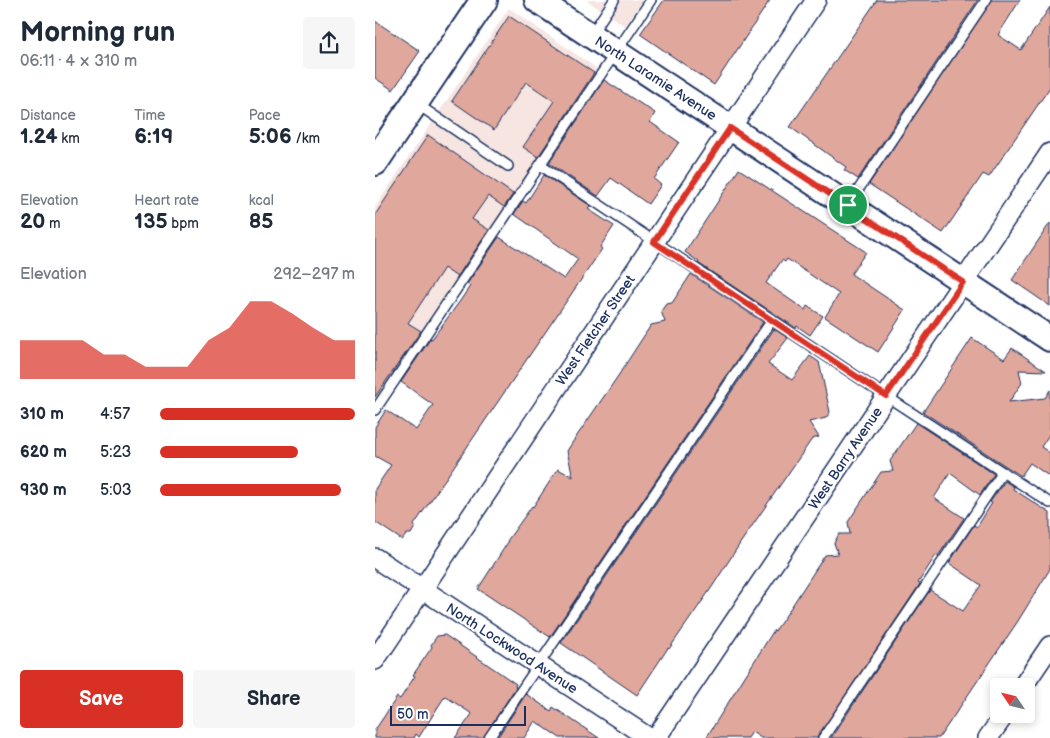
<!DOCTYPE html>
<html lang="en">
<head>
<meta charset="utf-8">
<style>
	body { margin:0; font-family:"Balsamiq Sans",sans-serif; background:#f6f6f7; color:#1f2937; height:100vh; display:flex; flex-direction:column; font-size:19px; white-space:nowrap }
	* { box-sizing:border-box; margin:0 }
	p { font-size:16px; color:#747a83 }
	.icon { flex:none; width:28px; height:28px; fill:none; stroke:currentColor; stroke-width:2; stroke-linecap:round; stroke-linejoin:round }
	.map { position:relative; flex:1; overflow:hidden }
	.panel { display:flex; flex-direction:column; background:#fff; width:375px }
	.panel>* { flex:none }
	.needle { width:32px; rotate:305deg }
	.controls { position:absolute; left:615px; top:678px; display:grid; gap:10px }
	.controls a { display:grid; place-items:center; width:45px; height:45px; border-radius:5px; background:#fff; box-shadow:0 2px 8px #0003; font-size:25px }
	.scale { position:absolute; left:15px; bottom:12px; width:136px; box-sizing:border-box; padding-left:5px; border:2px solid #1b2f5e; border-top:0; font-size:14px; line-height:18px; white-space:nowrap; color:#1b2f5e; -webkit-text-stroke:4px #fff; paint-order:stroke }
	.pin { position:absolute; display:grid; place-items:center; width:42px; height:42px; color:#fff; margin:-21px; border:2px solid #fff; border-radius:50%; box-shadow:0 1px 5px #0007 }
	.round { display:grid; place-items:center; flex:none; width:52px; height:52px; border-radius:5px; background:#f6f6f7 }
	.headline { display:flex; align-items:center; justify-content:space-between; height:85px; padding:0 20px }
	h1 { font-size:28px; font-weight:700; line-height:38px }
	.metrics { display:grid; grid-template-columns:repeat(3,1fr); gap:8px; height:85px; padding:5px 20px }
	.metrics div { display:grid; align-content:center }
	.metrics b { font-size:21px; font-weight:700 }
	.metrics small { font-size:14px; font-weight:400 }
	.metrics p { font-size:14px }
	.chart { height:140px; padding:10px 20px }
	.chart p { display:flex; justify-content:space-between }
	.chart svg { width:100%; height:90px; margin-top:5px; fill:#d93025; opacity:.7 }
	.action { display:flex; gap:10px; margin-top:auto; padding:10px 20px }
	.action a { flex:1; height:58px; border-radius:5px; background:#d93025; color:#fff; font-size:20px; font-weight:700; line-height:58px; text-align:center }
	.action a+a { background:#f6f6f7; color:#1f2937 }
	ul { padding:0 20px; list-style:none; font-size:16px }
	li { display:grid; grid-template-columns:80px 60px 1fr; align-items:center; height:38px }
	li i { height:12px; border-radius:6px; background:#d93025 }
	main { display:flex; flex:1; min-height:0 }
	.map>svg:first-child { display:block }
	.built { fill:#f6e5e1 }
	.building { fill:#e0a79c; stroke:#1b2f5e }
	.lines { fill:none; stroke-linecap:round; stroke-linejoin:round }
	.service-casing { stroke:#1b2f5e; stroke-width:12 }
	.minor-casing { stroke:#1b2f5e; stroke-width:22 }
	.tertiary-casing { stroke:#1b2f5e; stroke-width:28 }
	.secondary-casing { stroke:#1b2f5e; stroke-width:30 }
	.service { stroke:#fff; stroke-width:9 }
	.minor { stroke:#fff; stroke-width:19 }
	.tertiary { stroke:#fff; stroke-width:24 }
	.secondary { stroke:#fff; stroke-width:26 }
	.route-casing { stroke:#fff; stroke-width:10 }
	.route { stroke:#d93025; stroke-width:6 }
	.labels { text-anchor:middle; stroke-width:4.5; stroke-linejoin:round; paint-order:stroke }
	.street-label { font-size:14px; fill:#1b2f5e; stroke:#fff }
</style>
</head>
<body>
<main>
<section class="panel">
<div class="headline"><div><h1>Morning run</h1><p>06:11 · 4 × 310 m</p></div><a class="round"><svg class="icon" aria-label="share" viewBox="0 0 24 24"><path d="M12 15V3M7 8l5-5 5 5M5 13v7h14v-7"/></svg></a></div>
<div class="metrics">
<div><p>Distance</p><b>1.24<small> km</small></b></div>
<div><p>Time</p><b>6:19</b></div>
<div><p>Pace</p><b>5:06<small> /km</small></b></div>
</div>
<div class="metrics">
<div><p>Elevation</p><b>20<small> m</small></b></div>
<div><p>Heart rate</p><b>135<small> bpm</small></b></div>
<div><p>kcal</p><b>85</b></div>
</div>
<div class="chart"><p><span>Elevation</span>292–297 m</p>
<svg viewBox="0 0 160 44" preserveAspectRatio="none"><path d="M0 44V25L10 25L20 25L30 25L40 32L50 32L60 38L70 38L80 38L90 25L100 19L110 6L120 6L130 12L140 19L150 25L160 25V44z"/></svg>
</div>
<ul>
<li><b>310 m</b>4:57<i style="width:100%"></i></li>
<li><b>620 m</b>5:23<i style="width:71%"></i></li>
<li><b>930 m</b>5:03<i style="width:93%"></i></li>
</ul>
<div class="action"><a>Save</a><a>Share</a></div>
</section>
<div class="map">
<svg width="675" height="738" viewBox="0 0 675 738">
	<rect width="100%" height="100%" fill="#fff"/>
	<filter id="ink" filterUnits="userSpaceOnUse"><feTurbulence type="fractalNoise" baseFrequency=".02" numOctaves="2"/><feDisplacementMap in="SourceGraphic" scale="10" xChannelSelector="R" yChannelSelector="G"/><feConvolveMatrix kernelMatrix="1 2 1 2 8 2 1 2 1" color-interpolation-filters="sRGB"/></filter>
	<g filter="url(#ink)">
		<path class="built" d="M211 0H268L250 26Z
			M134 8 224 70 0 405V207Z"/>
		<path class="building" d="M289 0H395L339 85 265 34Z
			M502 0H603L483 179 469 170 471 167 415 127Z
			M617 0H645L623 35 646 50 675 7V87L614 177 608 174 568 233 494 184Z
			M134 16 219 73 163 157 148 147 179 101 151 82 119 130 77 101Z
			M0 21 45 51 18 90 0 78Z
			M229 80 280 113 275 122 304 142 279 179 286 185 273 204 236 178 223 196 174 163Z
			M53 135 138 194 129 207 113 196 97 219 114 230 82 277 69 268 33 323 46 331 0 397V215Z
			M364 169 491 252 476 274 530 310 503 352 450 317 464 294 412 259 410 262 407 260 391 283 430 310 432 306 448 316 435 335 422 326 421 328 323 263 324 262 310 252Z
			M169 175 216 206 213 209 239 226 225 247 227 249 39 525 40 527 36 534H32L27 540 0 522V489L16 465 0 456V427L11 410 41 430 58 405 26 382 56 338 57 339 85 301 95 286 92 284 124 237 189 279 203 259 139 214 148 201 151 203Z
			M675 223V306L637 280Z
			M316 274 388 322 175 637 103 589 133 542 132 541 157 506 158 507 183 469 198 477 192 451 197 443 243 376 276 325 290 322 286 311 291 304 297 303Z
			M399 329 413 338 393 364 417 380 435 356 444 362 455 412 451 418 434 422 444 437 437 439 366 542 337 587 294 649 293 648 262 695 186 643Z
			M597 338 629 359 637 348 671 371 644 370 647 383 634 402 670 398 675 390V433L666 447 675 453V477L655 463 646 476 548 412Z
			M541 423 619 474 605 495 575 473 559 498 589 518 563 556 561 555 543 583 545 584 442 738H386L377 732 373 738H331L399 630 400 631 411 615 450 555 463 554 459 543 464 534H475L473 522 506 472 518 471 515 461Z
			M630 481 639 487 638 489 675 513V569L643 621 564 738H456L555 590 588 611 606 585 574 563 599 525 602 527 617 503 615 502Z
			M70 635 141 684 140 686 141 687 108 738H80L97 714 70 696 44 737 41 734 39 738H0V730L22 697 25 699 40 676 38 675 57 647 56 645 62 636Z
			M151 694 176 711 178 707 224 738H185L160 721 149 738H122Z"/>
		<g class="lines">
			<g class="service-casing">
				<path id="service" d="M216 35 239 0
					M42 104 133 166
					M165 165 511 396 675 503
					M473 205 611 0
					M0 410 276 0
					M114 738 397 320
					M448 738 628 472"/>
			</g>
			<g class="minor-casing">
				<path id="minor" d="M0 558 274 738
					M0 660 441 0
					M648 686 675 646
					M281 738 675 153
					M613 738 630 714"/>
			</g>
			<g class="tertiary-casing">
				<path id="tertiary" d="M162 0 675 339"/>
			</g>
			<g class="secondary-casing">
				<path id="secondary" d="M0 162 109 0"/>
			</g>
			<use href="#service" class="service"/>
			<use href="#minor" class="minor"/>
			<use href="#tertiary" class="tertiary"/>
			<use href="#secondary" class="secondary"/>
		</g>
	</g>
	<g class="lines" filter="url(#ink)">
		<g class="route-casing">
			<path id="route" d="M355 128 588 282 511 396 279 242Z"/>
		</g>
		<use href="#route" class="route"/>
	</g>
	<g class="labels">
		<g class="street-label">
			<text transform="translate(281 78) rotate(33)" y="5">North Laramie Avenue</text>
			<text transform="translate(220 330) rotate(-56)" y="5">West Fletcher Street</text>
			<text transform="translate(470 458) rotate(-56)" y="5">West Barry Avenue</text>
			<text transform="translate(137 648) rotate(33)" y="5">North Lockwood Avenue</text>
		</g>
	</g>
</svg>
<div class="controls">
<a><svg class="needle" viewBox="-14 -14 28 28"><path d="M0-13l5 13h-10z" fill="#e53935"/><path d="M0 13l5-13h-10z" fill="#747a83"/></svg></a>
</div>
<div class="scale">50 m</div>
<div class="pin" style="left:473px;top:205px;background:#1e9e55"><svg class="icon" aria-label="arrive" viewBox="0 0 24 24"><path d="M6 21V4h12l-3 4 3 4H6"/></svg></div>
</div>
</main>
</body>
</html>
